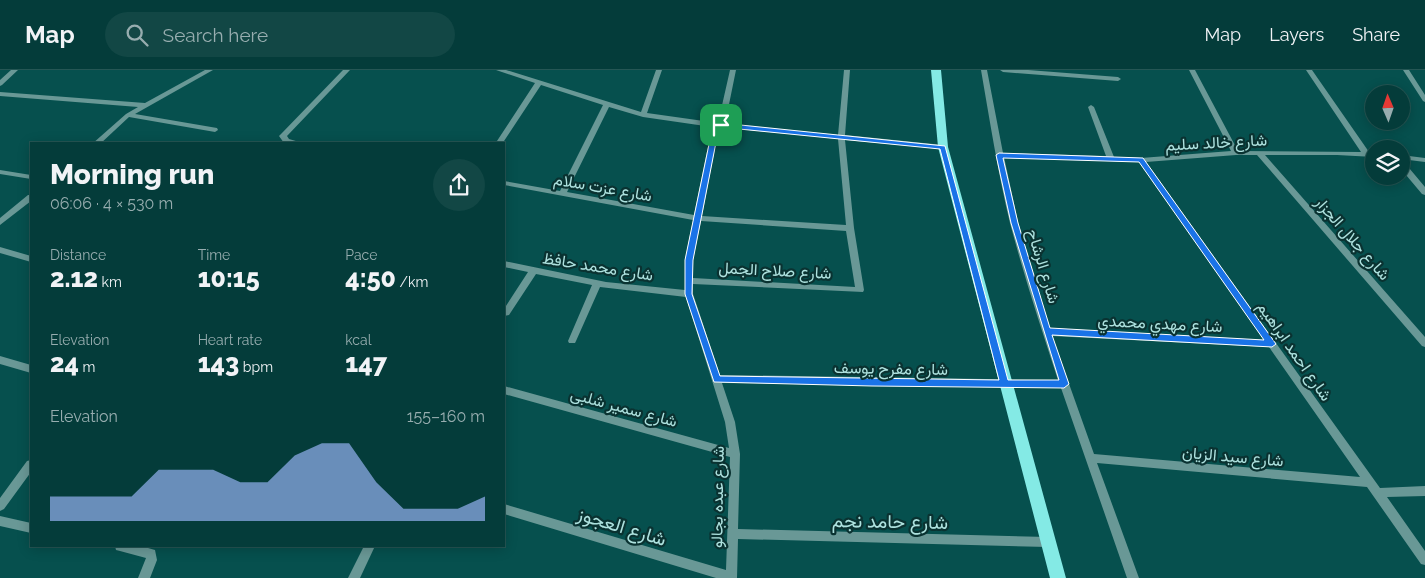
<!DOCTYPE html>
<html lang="en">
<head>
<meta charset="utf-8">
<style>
	body { margin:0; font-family:Raleway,Vazirmatn,sans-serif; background:#124745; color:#f1f3f6; height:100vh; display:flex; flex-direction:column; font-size:19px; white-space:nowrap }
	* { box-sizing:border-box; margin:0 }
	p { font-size:16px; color:#97adaf }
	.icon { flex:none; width:28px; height:28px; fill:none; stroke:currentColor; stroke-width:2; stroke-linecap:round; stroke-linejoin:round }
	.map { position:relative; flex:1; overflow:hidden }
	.panel { position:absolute; left:30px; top:72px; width:475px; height:405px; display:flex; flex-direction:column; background:#043c3a; border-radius:0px; box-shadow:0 2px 12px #0003,0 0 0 1px #255654 }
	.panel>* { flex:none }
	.needle { width:32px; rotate:358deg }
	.buttons { position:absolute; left:1365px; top:15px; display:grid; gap:10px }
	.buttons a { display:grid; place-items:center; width:45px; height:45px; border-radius:50%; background:#043c3a; box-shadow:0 2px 12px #0003,0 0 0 1px #255654; font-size:25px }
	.pin { position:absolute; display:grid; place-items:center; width:42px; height:42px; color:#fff; margin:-21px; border-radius:10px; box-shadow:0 2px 8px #0006 }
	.round { display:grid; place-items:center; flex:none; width:52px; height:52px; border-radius:26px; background:#124745 }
	.summary { display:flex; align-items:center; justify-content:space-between; height:85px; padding:0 20px }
	h1 { font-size:28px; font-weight:800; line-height:38px }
	.metrics { display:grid; grid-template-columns:repeat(3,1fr); gap:8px; height:85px; padding:5px 20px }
	.metrics div { display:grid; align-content:center }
	.metrics b { font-size:25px; font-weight:800 }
	.metrics small { font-size:14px; font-weight:400 }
	.metrics p { font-size:14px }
	.chart { height:140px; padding:10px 20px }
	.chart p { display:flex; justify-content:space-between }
	.chart svg { width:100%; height:90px; margin-top:5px; fill:#95b2f1; opacity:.7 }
	header { display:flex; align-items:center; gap:30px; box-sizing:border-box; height:70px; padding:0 25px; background:#043c3a; border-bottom:1px solid #255654 }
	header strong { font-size:24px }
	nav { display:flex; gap:28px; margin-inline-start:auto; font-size:18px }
	.search { width:350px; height:45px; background:#124745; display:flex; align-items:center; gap:12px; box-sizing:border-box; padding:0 18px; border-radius:28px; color:#97adaf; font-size:19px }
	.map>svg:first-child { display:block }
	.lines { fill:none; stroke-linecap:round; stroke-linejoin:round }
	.minor { fill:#699896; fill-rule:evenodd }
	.major { fill:#84eae5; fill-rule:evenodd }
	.route { fill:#1a73e8; stroke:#fff; fill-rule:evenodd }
	.labels { text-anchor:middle; stroke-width:4.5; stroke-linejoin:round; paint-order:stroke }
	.street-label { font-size:16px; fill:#aee2df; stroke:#0a3231 }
	.near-street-label { font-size:19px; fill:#aee2df; stroke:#0a3231 }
</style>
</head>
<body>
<header>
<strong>Map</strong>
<div class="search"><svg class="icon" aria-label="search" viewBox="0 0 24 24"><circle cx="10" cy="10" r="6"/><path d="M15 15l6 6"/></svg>Search here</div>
<nav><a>Map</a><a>Layers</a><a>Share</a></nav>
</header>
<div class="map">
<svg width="1425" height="508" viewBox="0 0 1425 508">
	<rect width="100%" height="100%" fill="#06504e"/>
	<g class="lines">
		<path class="minor" d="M11 0H18L2 15 0 16V10Z
			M205 0H213L135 44 217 58 218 60 215 62 129 47 100 74H92L126 44 138 37 0 26V22L145 33Z
			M343 0H350L287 66 289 69 306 74 284 73 279 66 281 64Z
			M496 0H506L641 42 656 0H662L647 43 718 53 730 0H736L725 54 838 65 844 0H850L845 65 943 75 947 77 943 79 845 70 854 158 864 220 863 222 693 214V224L720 305 1058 310C1041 258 1024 206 1010 153 998 103 990 52 981 0H987L1003 83 1106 86 1088 37 1091 35 1094 37 1114 87 1141 88 1231 81 1189 0H1195L1238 81 1361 82 1306 0H1312L1369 82 1374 83V87L1337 85H1265L1425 267V277L1422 276 1257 85H1236L1146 92 1380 418 1425 416V426L1387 427 1425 481V495L1421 494 1367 417 1097 393 1139 508H1127L1061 318 722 313 735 352 740 384 738 459 1048 467 1052 468 1053 472 1052 476 1048 477 738 469 737 508H716L504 444V434L726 500 730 387 504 324V316L729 378 725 352 686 227 600 217 576 271 575 273H569L568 271 592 215 536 204 509 245 504 246V239L528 202 504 197V191L606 212 685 220V190L693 150 504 115V111L560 121 603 35 541 15 502 74H495L535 13ZM609 37 643 47 712 57 694 145 567 122ZM719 57 838 69 846 155 702 146ZM1004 87 1139 92 1264 270 1050 259 1018 152ZM701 151 846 161 855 217 693 208V190ZM1052 266 1269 277 1360 407 1094 384Z
			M1000 0H1028L1118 7 1121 9 1118 11 1003 2Z
			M1403 0H1409L1425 25V32L1423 31Z
			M1401 85 1425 88V92L1401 89Z
			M1401 92H1404L1425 117V125L1422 124 1401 99Z
			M0 100 31 105V109L0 104Z
			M28 125H31V131L0 155V148Z
			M0 177 31 186V192L0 183Z
			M0 286 31 295V303L0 294Z
			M31 390V402L4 439 0 441V428L27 391Z
			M0 446 31 453V463L0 456Z
			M115 476H141L155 480 157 490 150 508H138L146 488 120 481 116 480Z
			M364 476H375L360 508H348Z"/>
		<path class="major" d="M931 0H941L948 77 1066 508H1050L938 77Z"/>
	</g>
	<path class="route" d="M721 53 945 76 1008 310H1059L1011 153 996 85 999 83 1143 88 1276 274 1272 277 1052 265 1069 314 1064 318 872 316 714 312 685 224V190L713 55ZM719 57 940 79 999 310 720 306 692 224 693 190ZM1003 88 1139 92 1264 270 1050 258 1018 153Z"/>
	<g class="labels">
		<g class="street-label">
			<text transform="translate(1216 72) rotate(-3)" y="6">شارع خالد سليم</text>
			<text transform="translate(603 117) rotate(10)" y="6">شارع عزت سلام</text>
			<text transform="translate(1353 168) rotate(49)" y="6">شارع جلال الجزار</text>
			<text transform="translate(598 196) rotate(9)" y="6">شارع محمد حافظ</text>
			<text transform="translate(1044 196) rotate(73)" y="6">شارع الرشاح</text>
			<text transform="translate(775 200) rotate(3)" y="6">شارع صلاح الجمل</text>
			<text transform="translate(1160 253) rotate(3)" y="6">شارع مهدي محمدي</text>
			<text transform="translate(1295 281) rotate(55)" y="6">شارع احمد ابراهيم</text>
			<text transform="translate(891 298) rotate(1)" y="6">شارع مفرح يوسف</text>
			<text transform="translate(624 337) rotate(15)" y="6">شارع سمير شلبى</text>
			<text transform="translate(1233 386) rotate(5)" y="6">شارع سيد الزيان</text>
			<text transform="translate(717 427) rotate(-89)" y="6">شارع عبده بجالو</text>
		</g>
		<g class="near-street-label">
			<text transform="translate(890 451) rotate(1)" y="7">شارع حامد نجم</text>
			<text transform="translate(622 456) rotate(17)" y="7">شارع العجوز</text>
		</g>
	</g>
</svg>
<div class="buttons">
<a><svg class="needle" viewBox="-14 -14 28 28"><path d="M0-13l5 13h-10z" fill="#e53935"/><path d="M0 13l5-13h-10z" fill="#97adaf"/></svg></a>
<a><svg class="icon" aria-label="layers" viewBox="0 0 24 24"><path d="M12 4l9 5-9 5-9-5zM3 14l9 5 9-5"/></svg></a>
</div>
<div class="pin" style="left:721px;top:55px;background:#1e9e55"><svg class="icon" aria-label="arrive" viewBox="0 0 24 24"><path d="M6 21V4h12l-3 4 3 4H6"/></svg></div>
<section class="panel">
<div class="summary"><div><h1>Morning run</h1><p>06:06 · 4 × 530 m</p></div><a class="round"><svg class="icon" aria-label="share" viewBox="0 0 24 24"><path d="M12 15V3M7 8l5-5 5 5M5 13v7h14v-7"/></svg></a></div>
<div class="metrics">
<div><p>Distance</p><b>2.12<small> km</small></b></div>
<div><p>Time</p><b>10:15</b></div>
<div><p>Pace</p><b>4:50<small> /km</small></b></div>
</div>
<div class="metrics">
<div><p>Elevation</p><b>24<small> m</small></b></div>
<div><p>Heart rate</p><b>143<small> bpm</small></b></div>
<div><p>kcal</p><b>147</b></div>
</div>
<div class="chart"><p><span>Elevation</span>155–160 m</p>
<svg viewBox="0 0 160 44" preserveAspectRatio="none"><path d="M0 44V32L10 32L20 32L30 32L40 19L50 19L60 19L70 25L80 25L90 12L100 6L110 6L120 25L130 38L140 38L150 38L160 32V44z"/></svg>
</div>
</section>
</div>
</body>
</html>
